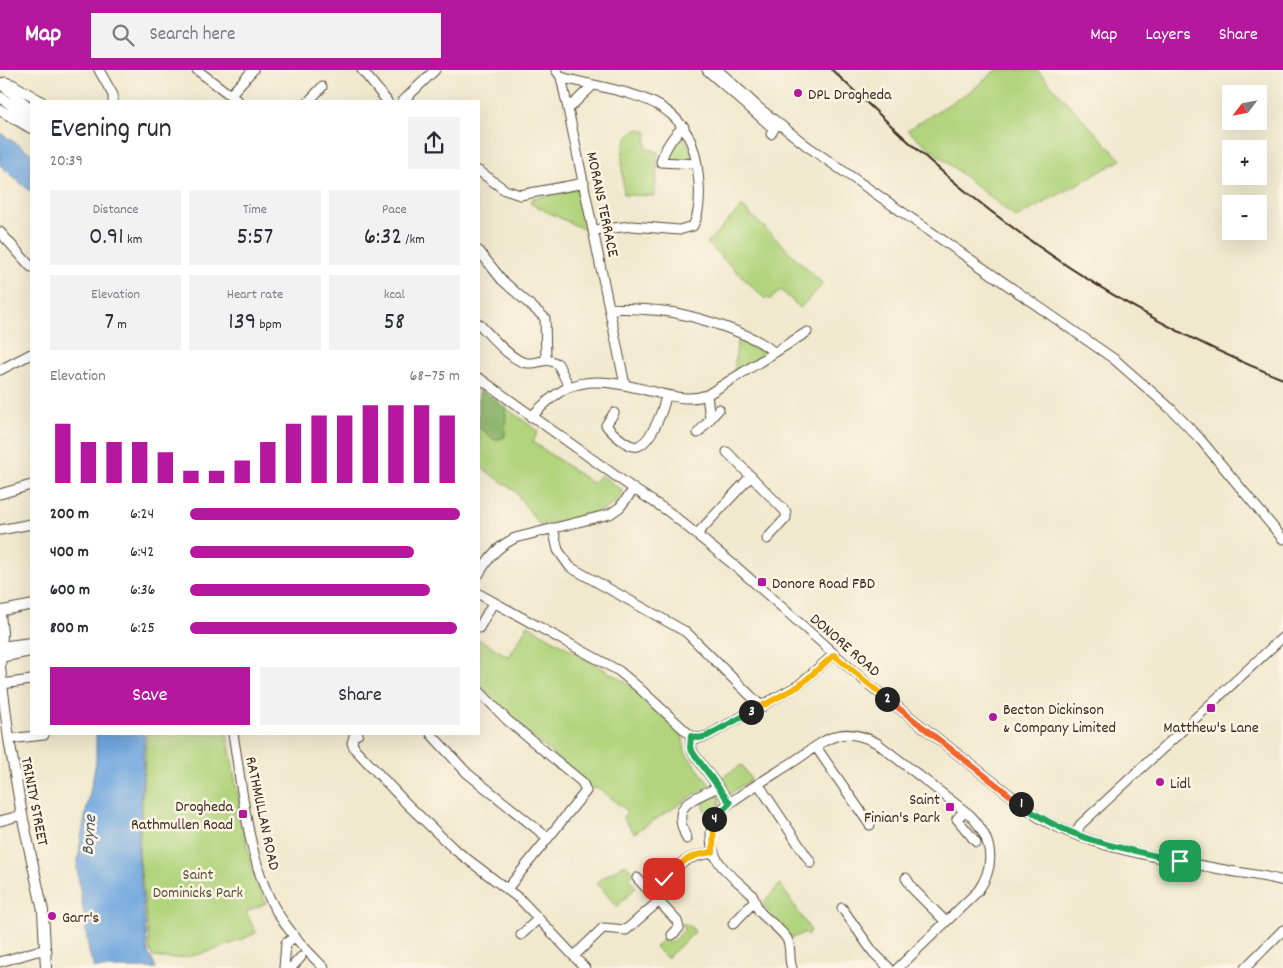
<!DOCTYPE html>
<html lang="en">
<head>
<meta charset="utf-8">
<style>
	body { margin:0; font-family:Dekko,sans-serif; background:#f2f2f3; color:#2b2b33; height:100vh; display:flex; flex-direction:column; font-size:19px; white-space:nowrap }
	* { box-sizing:border-box; margin:0 }
	p { font-size:16px; color:#7c7c81 }
	.icon { flex:none; width:28px; height:28px; fill:none; stroke:currentColor; stroke-width:2; stroke-linecap:round; stroke-linejoin:round }
	.map { position:relative; flex:1; overflow:hidden }
	.side { position:absolute; left:30px; top:30px; width:450px; height:635px; display:flex; flex-direction:column; background:#fff; border-radius:0px; box-shadow:0 5px 20px #0002 }
	.side>* { flex:none }
	.needle { width:32px; rotate:238deg }
	.tools { position:absolute; left:1222px; top:15px; display:grid; gap:10px }
	.tools a { display:grid; place-items:center; width:45px; height:45px; border-radius:0px; background:#fff; box-shadow:0 5px 20px #0002; font-size:25px }
	.pin { position:absolute; display:grid; place-items:center; width:42px; height:42px; color:#fff; margin:-21px; border-radius:10px; box-shadow:0 2px 8px #0006 }
	.km { position:absolute; width:25px; height:25px; margin:-12px; border-radius:50%; background:#222; color:#fff; font-size:14px; line-height:25px; text-align:center }
	.round { display:grid; place-items:center; flex:none; width:52px; height:52px; border-radius:0px; background:#f2f2f3 }
	.head { display:flex; align-items:center; justify-content:space-between; height:85px; padding:0 20px }
	h1 { font-size:28px; font-weight:600; line-height:38px }
	.figures { display:grid; grid-template-columns:repeat(3,1fr); gap:8px; height:85px; padding:5px 20px }
	.figures div { display:grid; align-content:center; border-radius:0px; background:#f2f2f3; text-align:center }
	.figures b { font-size:25px; font-weight:600 }
	.figures small { font-size:14px; font-weight:400 }
	.figures p { font-size:14px }
	.chart { height:140px; padding:10px 20px }
	.chart p { display:flex; justify-content:space-between }
	.chart svg { width:100%; height:90px; margin-top:5px; stroke:#b5179e; stroke-width:6 }
	.action { display:flex; gap:10px; margin-top:auto; padding:10px 20px }
	.action a { flex:1; height:58px; border-radius:0px; background:#b5179e; color:#fff; font-size:20px; font-weight:600; line-height:58px; text-align:center }
	.action a+a { background:#f2f2f3; color:#2b2b33 }
	ul { padding:0 20px; list-style:none; font-size:16px }
	li { display:grid; grid-template-columns:80px 60px 1fr; align-items:center; height:38px }
	li i { height:12px; border-radius:6px; background:#b5179e }
	header { display:flex; align-items:center; gap:30px; box-sizing:border-box; height:70px; padding:0 25px; background:#b5179e; color:#fff }
	header strong { font-size:24px }
	nav { display:flex; gap:28px; margin-inline-start:auto; font-size:18px }
	.search { width:350px; height:45px; background:#f2f2f3; display:flex; align-items:center; gap:12px; box-sizing:border-box; padding:0 18px; border-radius:0px; color:#7c7c81; font-size:19px }
	.map>svg:first-child { display:block }
	.green { fill:#b1d47d; stroke:#767f4e }
	.forest { fill:#8cb66c; stroke:#647045 }
	.water { fill:#71a7df; stroke:#56687e }
	.lines { fill:none; stroke-linecap:round; stroke-linejoin:round }
	.minor-casing { stroke:#564738; stroke-width:11 }
	.major-casing { stroke:#564738; stroke-width:12 }
	.minor { stroke:#fff; stroke-width:9 }
	.major { stroke:#fff; stroke-width:10 }
	.rail { stroke:#3b2a1e; stroke-width:2 }
	.split-1-casing { stroke:#fff; stroke-width:10 }
	.split-2-casing { stroke:#fff; stroke-width:10 }
	.split-3-casing { stroke:#fff; stroke-width:10 }
	.split-4-casing { stroke:#fff; stroke-width:10 }
	.split-5-casing { stroke:#fff; stroke-width:10 }
	.split-1 { stroke:#22a559; stroke-width:6 }
	.split-2 { stroke:#f0652b; stroke-width:6 }
	.split-3 { stroke:#f5b400; stroke-width:6 }
	.split-4 { stroke:#22a559; stroke-width:6 }
	.split-5 { stroke:#f5b400; stroke-width:6 }
	.poi-dot { fill:#b5179e; stroke:#fcf5e5; stroke-width:2 }
	.labels { text-anchor:middle; stroke-width:5; stroke-linejoin:round; paint-order:stroke }
	.poi-label { font-size:16px; fill:#3b2a1e; stroke:#fcf5e5; text-anchor:start }
	.street-label { font-size:16px; fill:#3b2a1e; stroke:#fcf5e5 }
	.park-label { font-size:16px; fill:#585436; stroke:#fcf5e5 }
	.water-label { font-size:18px; font-style:italic; fill:#4e5662; stroke:#fcf5e5 }
</style>
</head>
<body>
<header>
<strong>Map</strong>
<div class="search"><svg class="icon" aria-label="search" viewBox="0 0 24 24"><circle cx="10" cy="10" r="6"/><path d="M15 15l6 6"/></svg>Search here</div>
<nav><a>Map</a><a>Layers</a><a>Share</a></nav>
</header>
<div class="map">
<svg width="1283" height="898" viewBox="0 0 1283 898">
	<rect width="100%" height="100%" fill="#fcf5e5"/>
	<filter id="ink" filterUnits="userSpaceOnUse"><feTurbulence type="fractalNoise" baseFrequency=".02" numOctaves="2"/><feDisplacementMap in="SourceGraphic" scale="10" xChannelSelector="R" yChannelSelector="G"/><feConvolveMatrix kernelMatrix="1 2 1 2 8 2 1 2 1" color-interpolation-filters="sRGB"/></filter>
	<filter id="wash" filterUnits="userSpaceOnUse"><feTurbulence type="fractalNoise" baseFrequency=".0096" numOctaves="4" result="noise"/><feDisplacementMap in="SourceGraphic" scale="20" xChannelSelector="R" yChannelSelector="G"/><feGaussianBlur stdDeviation="1.12" result="paint"/><feColorMatrix in="noise" values="0 0 0 0 0 0 0 0 0 0 0 0 0 0 0 0 0 1.4 0 .05"/><feComposite in="paint" operator="in"/></filter>
	<g filter="url(#wash)">
		<rect width="100%" height="100%" fill="#f0e9ce"/>
		<path class="green" d="M996 0H1037L1121 90 1016 148 907 60 972 20Z
			M640 59 647 62 646 78 658 82 655 126 624 125C623 107 615 64 640 59Z
			M683 62 690 77 693 92 666 91 665 83Z
			M576 119 582 126 589 160 587 161 531 134V130L534 128Z
			M742 136 823 214 800 238 781 220 771 229 764 228 707 173Z
			M741 269 758 275 762 284 760 287 734 303 737 273Z
			M506 338 538 361 533 372 592 413 601 405 622 420C619 446 562 451 540 456L515 421 479 396V357L495 370 504 367Z
			M528 555 629 614 682 663 685 682 710 715 634 763 623 748 627 741 600 719 593 718 517 654 479 615V569L509 587Z
			M147 664H227L247 776 255 809 266 833 246 842 256 863C224 877 188 893 153 887L150 881 139 781Z
			M699 680 722 707 742 695 751 710 728 725 696 682Z
			M716 722 720 728V734L710 747 704 740V728Z
			M625 794 635 803 629 809 636 817 617 837 596 812Z
			M780 814 811 861 807 865 805 863 792 868 762 834Z
			M682 854H687L694 860V863L667 888 655 877 664 868 668 872 673 871 684 860Z"/>
		<path class="forest" d="M479 320 487 323 506 338 505 367 495 370 479 357Z"/>
		<path class="water" d="M0 63 31 83V122L0 95Z
			M96 664H145L138 782 148 883 156 898H94L89 882 77 798 81 767 96 692Z"/>
	</g>
	<g filter="url(#ink)">
		<g class="lines">
			<g class="minor-casing">
				<path id="minor" d="M99 0 113 25V31
					M197 0 238 31
					M362 0 387 31
					M556 0 561 7 568 39 625 315
					M707 0 774 59 771 64
					M718 0 758 37 807 76 1114 289 1171 339 1200 369 1283 469
					M561 7C624 25 691 22 698 103 700 119 701 141 693 156L679 160 632 156 594 160
					M1 14 5 12 12 14 41 31
					M230 25 253 0
					M309 31 322 17
					M403 31 435 0
					M568 39 592 16
					M684 57C674 64 664 79 661 92L697 94
					M479 101 505 120 520 125 584 113
					M0 162 31 197
					M479 181 502 210 545 248 546 289
					M610 238C630 239 650 239 669 242 692 245 758 265 773 282
					M479 254C489 264 513 293 528 293 541 294 544 286 558 294L569 317
					M0 300 31 284
					M479 308 634 419 669 442 740 500 868 614 1038 747C1095 780 1166 788 1230 801 1248 804 1266 806 1283 811
					M614 343 606 355C611 362 629 379 638 376 652 371 664 338 666 325
					M531 347C541 337 554 324 567 318 594 305 631 316 658 323 675 327 690 331 707 325L807 262
					M710 349 719 339
					M698 363 710 349 707 325
					M727 382 786 442V448L767 469
					M0 424 31 415
					M553 458 558 480 570 497 686 562 762 637
					M0 460 31 454
					M697 464 751 406
					M479 504C489 487 497 477 515 468L610 444 620 437 634 419
					M479 524 619 601 638 617 691 666 699 668 707 666 799 615 833 585
					M0 541 31 535
					M479 558 493 533
					M2 614 31 610
					M479 621 507 650 582 712 586 721 507 819
					M233 664C242 716 248 789 273 835 286 859 305 879 324 898
					M358 664 354 666 352 673 355 679 406 733 454 779 521 830 585 898
					M431 664 467 703 548 768
					M691 666V678L694 684 730 733
					M9 669 44 665
					M816 677 870 755
					M759 715 811 793
					M964 741 957 749 976 772
					M0 751 22 745
					M1076 765 1080 755 1283 567
					M687 769C670 734 690 731 718 717
					M637 808 677 851 679 858 672 865
					M906 808 913 819 946 852
					M651 822C672 800 681 786 713 783
					M842 838 873 882 889 898
					M733 854 754 832
					M521 865 538 849
					M574 886 603 858 626 860 659 831
					M0 892 37 881H47
					M284 898 286 873 295 867
					M291 898 301 887
					M792 898C788 889 792 878 787 869 781 859 768 851 760 842 756 837 755 830 752 825 740 812 721 801 714 783 710 775 710 754 715 746 724 733 780 701 796 690 827 669 840 654 877 673L970 745C992 768 997 794 978 821L898 898
					M1245 898 1283 860"/>
			</g>
			<g class="major-casing">
				<path id="major" d="M0 13 31 39
					M0 27 31 49
					M0 40 31 58
					M0 544 2 563 0 598 9 669 22 745 43 841 46 898
					M0 577 31 573
					M0 587 31 581"/>
			</g>
			<use href="#minor" class="minor"/>
			<use href="#major" class="major"/>
			<path class="rail" d="M832 0C874 39 914 79 958 115 1056 196 1165 262 1283 309"/>
		</g>
	</g>
	<g class="lines" filter="url(#ink)">
		<g class="split-1-casing">
			<path id="split-1" d="M1021 734C1069 771 1123 778 1180 791"/>
		</g>
		<g class="split-2-casing">
			<path id="split-2" d="M887 629 1021 734"/>
		</g>
		<g class="split-3-casing">
			<path id="split-3" d="M751 642 799 616 834 585 887 629"/>
		</g>
		<g class="split-4-casing">
			<path id="split-4" d="M714 749 730 733 694 684 690 678 691 666 699 668 707 666 751 642"/>
		</g>
		<g class="split-5-casing">
			<path id="split-5" d="M664 809C681 792 688 785 713 782L714 749"/>
		</g>
		<use href="#split-1" class="split-1"/>
		<use href="#split-2" class="split-2"/>
		<use href="#split-3" class="split-3"/>
		<use href="#split-4" class="split-4"/>
		<use href="#split-5" class="split-5"/>
	</g>
	<g class="poi-dot">
		<circle cx="798" cy="23" r="5"/>
		<rect x="757" y="507" width="10" height="10" rx="2.5"/>
		<rect x="1206" y="633" width="10" height="10" rx="2.5"/>
		<circle cx="993" cy="647" r="5"/>
		<circle cx="1160" cy="712" r="5"/>
		<rect x="945" y="732" width="10" height="10" rx="2.5"/>
		<rect x="238" y="739" width="10" height="10" rx="2.5"/>
		<circle cx="52" cy="846" r="5"/>
	</g>
	<g class="labels">
		<g class="poi-label">
			<text x="808" y="29">DPL Drogheda</text>
			<text x="772" y="518">Donore Road FBD</text>
			<text x="1003" y="644">Becton Dickinson<tspan x="1003" dy="18">&amp; Company Limited</tspan></text>
			<text x="1211" y="662" text-anchor="middle">Matthew's Lane</text>
			<text x="1170" y="718">Lidl</text>
			<text x="940" y="734" text-anchor="end">Saint<tspan x="940" dy="18">Finian's Park</tspan></text>
			<text x="233" y="741" text-anchor="end">Drogheda<tspan x="233" dy="18">Rathmullen Road</tspan></text>
			<text x="62" y="852">Garr's</text>
		</g>
		<g class="street-label">
			<text transform="translate(604 134) rotate(78)" y="6">MORANS TERRACE</text>
			<text transform="translate(846 574) rotate(41)" y="6">DONORE ROAD</text>
			<text transform="translate(36 731) rotate(79)" y="6">TRINITY STREET</text>
			<text transform="translate(264 743) rotate(78)" y="6">RATHMULLAN ROAD</text>
		</g>
		<g class="park-label">
			<text x="198" y="809">Saint<tspan x="198" dy="18">Dominicks Park</tspan></text>
		</g>
		<g class="water-label">
			<text transform="translate(88 765) rotate(-86)" y="6">Boyne</text>
		</g>
	</g>
</svg>
<div class="tools">
<a><svg class="needle" viewBox="-14 -14 28 28"><path d="M0-13l5 13h-10z" fill="#e53935"/><path d="M0 13l5-13h-10z" fill="#7c7c81"/></svg></a>
<a>+</a>
<a>−</a>
</div>
<div class="pin" style="left:1180px;top:791px;background:#1e9e55"><svg class="icon" aria-label="arrive" viewBox="0 0 24 24"><path d="M6 21V4h12l-3 4 3 4H6"/></svg></div>
<div class="pin" style="left:664px;top:809px;background:#d93025"><svg class="icon" aria-label="check" viewBox="0 0 24 24"><path d="M5 12l5 5 9-10"/></svg></div>
<b class="km" style="left:1021px;top:734px">1</b>
<b class="km" style="left:887px;top:629px">2</b>
<b class="km" style="left:751px;top:642px">3</b>
<b class="km" style="left:714px;top:749px">4</b>
<section class="side">
<div class="head"><div><h1>Evening run</h1><p>20:39</p></div><a class="round"><svg class="icon" aria-label="share" viewBox="0 0 24 24"><path d="M12 15V3M7 8l5-5 5 5M5 13v7h14v-7"/></svg></a></div>
<div class="figures">
<div><p>Distance</p><b>0.91<small> km</small></b></div>
<div><p>Time</p><b>5:57</b></div>
<div><p>Pace</p><b>6:32<small> /km</small></b></div>
</div>
<div class="figures">
<div><p>Elevation</p><b>7<small> m</small></b></div>
<div><p>Heart rate</p><b>139<small> bpm</small></b></div>
<div><p>kcal</p><b>58</b></div>
</div>
<div class="chart"><p><span>Elevation</span>68–75 m</p>
<svg viewBox="0 0 160 44" preserveAspectRatio="none"><path d="M5 44V15M15 44V24M25 44V24M35 44V24M45 44V29M55 44V38M65 44V38M75 44V33M85 44V24M95 44V15M105 44V11M115 44V11M125 44V6M135 44V6M145 44V6M155 44V11"/></svg>
</div>
<ul>
<li><b>200 m</b>6:24<i style="width:100%"></i></li>
<li><b>400 m</b>6:42<i style="width:83%"></i></li>
<li><b>600 m</b>6:36<i style="width:89%"></i></li>
<li><b>800 m</b>6:25<i style="width:99%"></i></li>
</ul>
<div class="action"><a>Save</a><a>Share</a></div>
</section>
</div>
</body>
</html>
